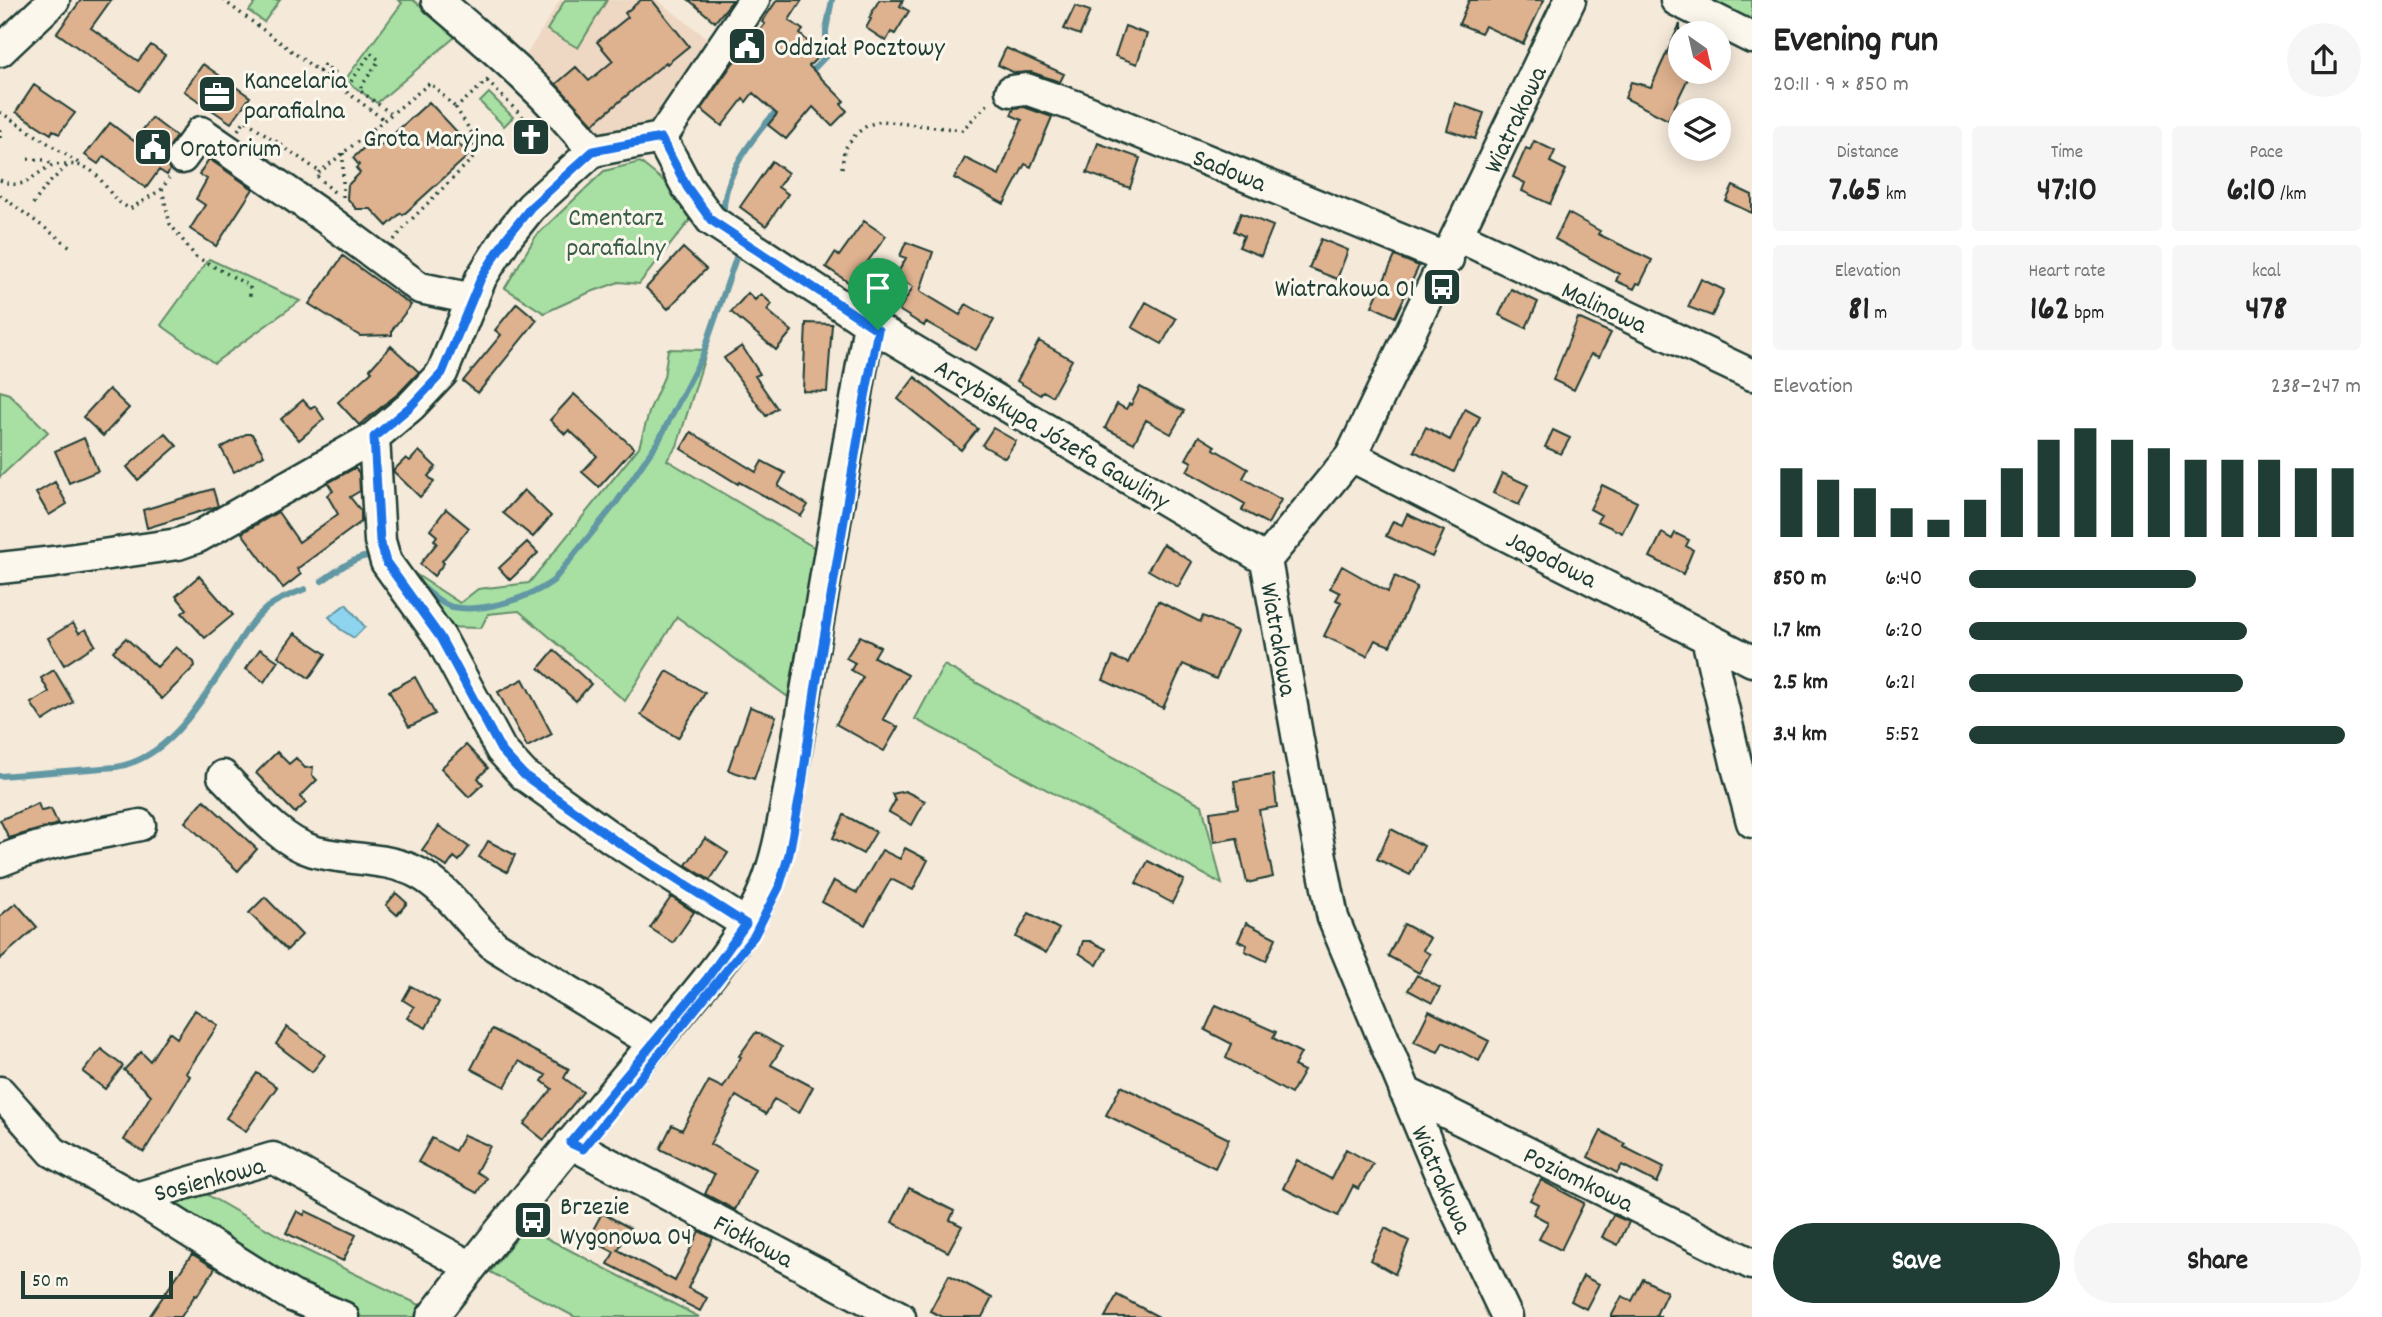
<!DOCTYPE html>
<html lang="en">
<head>
<meta charset="utf-8">
<style>
	body { margin:0; font-family:Dekko,sans-serif; background:#f6f6f6; color:#222; height:100vh; display:flex; flex-direction:column; font-size:26px; white-space:nowrap }
	* { box-sizing:border-box; margin:0 }
	p { font-size:23px; color:#767676 }
	.icon { flex:none; width:38px; height:38px; fill:none; stroke:currentColor; stroke-width:2; stroke-linecap:round; stroke-linejoin:round }
	.map { position:relative; flex:1; overflow:hidden }
	.details { display:flex; flex-direction:column; background:#fff; width:630px }
	.details>* { flex:none }
	.needle { width:46px; rotate:146deg }
	.tools { position:absolute; left:1668px; top:21px; display:grid; gap:14px }
	.tools a { display:grid; place-items:center; width:63px; height:63px; border-radius:50%; background:#fff; box-shadow:0 4px 18px #0003; font-size:35px }
	.scale { position:absolute; left:21px; bottom:18px; width:152px; box-sizing:border-box; padding-left:7px; border:4px solid #1f3d34; border-top:0; font-size:19px; line-height:24px; white-space:nowrap; color:#1f3d34; -webkit-text-stroke:5px #fbf7ec; paint-order:stroke }
	.pin { position:absolute; display:grid; place-items:center; width:60px; height:60px; color:#fff; margin:-72px -30px; border-radius:50% 50% 50% 0; rotate:-45deg; box-shadow:0 0 7px #0007 }
	.pin .icon { rotate:45deg }
	.round { display:grid; place-items:center; flex:none; width:74px; height:74px; border-radius:37px; background:#f6f6f6 }
	.overview { display:flex; align-items:center; justify-content:space-between; height:119px; padding:0 21px }
	h1 { font-size:38px; font-weight:800; line-height:52px }
	.figures { display:grid; grid-template-columns:repeat(3,1fr); gap:10px; height:119px; padding:7px 21px }
	.figures div { display:grid; align-content:center; border-radius:7px; background:#f6f6f6; text-align:center }
	.figures b { font-size:35px; font-weight:800 }
	.figures small { font-size:19px; font-weight:400 }
	.figures p { font-size:19px }
	.chart { height:196px; padding:14px 21px }
	.chart p { display:flex; justify-content:space-between }
	.chart svg { width:100%; height:126px; margin-top:7px; stroke:#1f3d34; stroke-width:6 }
	.action { display:flex; gap:14px; margin-top:auto; padding:14px 21px }
	.action a { flex:1; height:80px; border-radius:42px; background:#1f3d34; color:#fff; font-size:28px; font-weight:800; line-height:80px; text-align:center }
	.action a+a { background:#f6f6f6; color:#222 }
	ul { padding:0 21px; list-style:none; font-size:23px }
	li { display:grid; grid-template-columns:112px 84px 1fr; align-items:center; height:52px }
	li i { height:18px; border-radius:9px; background:#1f3d34 }
	main { display:flex; flex:1; min-height:0 }
	.map>svg:first-child { display:block }
	.built { fill:#eed8c3 }
	.green { fill:#a8dfa2; stroke:#648e6b; stroke-width:2 }
	.water { fill:#8ed4ef; stroke:#6298a4; stroke-width:2 }
	.lines { fill:none; stroke-linecap:round; stroke-linejoin:round }
	.stream { stroke:#6298a4; stroke-width:6 }
	.building { fill:#deb18f; stroke:#1f3d34; stroke-width:2 }
	.minor-casing { stroke:#1f3d34; stroke-width:35 }
	.path { stroke:#1f3d34; stroke-width:3.5; stroke-dasharray:2 5; stroke-linecap:butt }
	.minor { stroke:#fbf7ec; stroke-width:30 }
	.route-casing { stroke:#fff; stroke-width:14 }
	.route { stroke:#1a73e8; stroke-width:9 }
	.labels { text-anchor:middle; stroke-width:6; stroke-linejoin:round; paint-order:stroke }
	.poi-label { font-size:26px; fill:#1f3d34; stroke:#fbf7ec; text-anchor:start }
	.street-label { font-size:26px; fill:#1f3d34; stroke:#fbf7ec }
	.park-label { font-size:26px; fill:#3a5d4a; stroke:#fbf7ec }
</style>
</head>
<body>
<main>
<div class="map">
<svg width="1752" height="1317" viewBox="0 0 1752 1317">
	<rect width="100%" height="100%" fill="#f5e9d9"/>
	<filter id="ink" filterUnits="userSpaceOnUse"><feTurbulence type="fractalNoise" baseFrequency=".0143" numOctaves="2"/><feDisplacementMap in="SourceGraphic" scale="14" xChannelSelector="R" yChannelSelector="G"/><feConvolveMatrix kernelMatrix="1 2 1 2 8 2 1 2 1" color-interpolation-filters="sRGB"/></filter>
	<g filter="url(#ink)">
		<path class="built" d="M560 0H657L711 41 676 91 648 126 599 143 525 57Z"/>
		<path class="green" d="M257 0H280L264 22 249 11Z
			M398 0H413L437 19 461 32 377 103 345 80 402 3Z
			M565 0H607L578 48 547 30Z
			M1701 0H1752V25Z
			M489 93 513 117 504 126 480 102Z
			M640 162 666 183 694 215 639 284 619 282 588 293 544 313 505 288 536 236 604 171Z
			M209 259 300 301 214 363 161 325Z
			M668 349 707 350 677 446 667 460 815 548 788 697 677 617 625 701 519 611 488 614 481 628 441 627 397 562 460 603 478 589 529 583 639 447 650 409 664 377Z
			M0 391 9 394 48 432 0 477Z
			M944 665 1202 805 1222 884 915 719Z
			M199 1190 293 1244 426 1308 420 1317H362L309 1295 170 1210 165 1197Z
			M525 1227 699 1317H575L490 1272Z"/>
		<path class="water" d="M346 604 365 627 354 638 340 629 329 617Z"/>
		<g class="lines">
			<path class="stream" d="M809 74 826 56V30L832 0
				M724 217C721 176 753 137 779 108
				M322 581C338 570 357 554 376 556
				M417 583C427 590 441 605 453 607 482 613 530 598 553 581L616 503 659 440 702 357 736 258 735 247
				M0 776 116 767C166 759 197 708 223 668 236 648 245 628 263 611 275 600 290 595 305 589"/>
		</g>
		<path class="building" d="M81 0H111L91 28 138 61 151 45 165 55 139 91 57 33Z
			M641 0H652L689 46 667 64 666 62 593 124 556 84 576 67 589 81 613 61 597 42 628 17 625 13Z
			M689 0H733L715 22Z
			M777 0H802L789 20 803 30 800 34 821 54 809 66 844 101 841 104 847 111 832 126 813 107 786 139 768 125 777 114 753 93 746 102 743 99 722 126 701 109 733 63 765 24 762 22Z
			M879 0H903L900 6 909 11 895 34 891 32 886 41 866 28 871 19 869 18Z
			M1469 0H1544L1523 44 1485 26 1481 33 1459 24Z
			M1075 6 1090 11 1080 35 1064 29Z
			M1680 24V72H1691L1668 120 1625 98 1631 82 1651 87Z
			M1125 26 1147 34 1137 64 1115 56Z
			M1006 48 1064 74 1060 82 1031 72 1015 73 998 65Z
			M203 64 250 97 231 123 184 91Z
			M34 85 75 113 59 134 53 130 51 134 16 112Z
			M429 102 461 136 456 141 469 155 403 215 401 213 387 226 371 209H356L347 198 348 185 360 173 356 168 359 165 353 158 370 142 377 149Z
			M1455 103 1484 113 1475 139 1447 130Z
			M1024 107 1052 117 1031 167 1025 164 1004 204 954 178 965 158 999 175 1022 120 1011 115 1014 108Z
			M152 118 176 136 165 155 166 164 170 170 167 175 159 170 146 188 104 156 98 164 85 155 110 123 134 141Z
			M1534 141 1555 151 1550 162 1566 170 1550 204 1522 191 1525 183 1513 177 1526 148 1530 150Z
			M1098 143 1140 158 1130 188 1087 173Z
			M209 159 253 189 216 246 190 229 205 205 196 199 207 179 199 174Z
			M772 161 788 173 778 187 788 194 766 226 740 207Z
			M1733 186 1752 195V213L1726 201Z
			M1241 213 1273 226 1261 256 1239 247 1244 236 1234 231Z
			M1568 213 1600 231 1598 234 1652 260 1640 284 1637 283 1634 289 1616 281 1619 274 1555 239Z
			M864 221 886 236 861 271 863 273 854 286 826 267 835 253 839 256Z
			M1321 239 1348 250 1337 279 1309 268Z
			M906 242 933 252 920 291 960 315 966 304 994 320 976 350 926 322 924 326 899 310 913 287 896 276 906 258 900 256Z
			M683 248 706 269 668 309 646 288Z
			M343 256 411 305 392 330V335L360 336 309 304Z
			M1395 256 1419 266 1395 317 1372 306Z
			M1701 279 1724 290 1712 316 1688 307Z
			M1511 289 1538 302 1526 328 1499 315Z
			M748 293 755 300 761 294 772 304 767 310 792 331 776 350 731 312Z
			M1146 302 1176 319 1162 344 1132 327Z
			M517 303 537 320 478 393 463 381 501 335 495 330Z
			M1578 318 1611 333 1599 357 1591 354 1574 390 1553 380Z
			M806 323 832 324 827 392 803 391Z
			M1039 341 1072 360 1052 396 1043 391 1040 395 1017 381Z
			M391 346 419 372 399 393 359 425 338 402 372 371 370 369Z
			M742 346 760 374 755 376 777 408 766 416 724 358Z
			M915 377 978 429 961 450 898 399Z
			M1140 387 1184 411 1171 434 1146 420 1134 443 1105 428 1117 404 1126 409 1129 404 1131 405Z
			M109 389 129 408 103 436 83 417Z
			M574 394 634 448 599 487 582 472 597 456 569 430 565 434 550 420Z
			M303 400 311 409 315 406 324 419 299 440 281 419Z
			M1465 409 1480 417 1454 472 1414 451 1426 427 1450 440Z
			M993 428 1016 441 1005 458 982 445Z
			M1553 430 1570 438 1561 454 1545 447Z
			M691 432 756 472 762 461 785 473 778 486 808 505 801 516 739 482 738 484 681 449Z
			M165 433 177 446 138 480 127 467Z
			M246 434H252L264 455 234 472 221 448Z
			M1199 436 1215 446 1214 449 1248 469 1243 478 1281 500 1268 524 1242 510 1245 504 1187 471 1192 462 1186 459Z
			M84 438 98 471 69 483 55 451Z
			M419 451 436 467 428 476 434 482 420 497 393 471 406 458 410 461Z
			M355 468 359 473 360 491 350 497 361 511V522L297 569 301 574 283 588 242 533 278 512 299 542 338 514 327 495 333 491 328 483Z
			M1502 473 1528 485 1519 505 1493 493Z
			M55 482 67 504 49 515 36 493Z
			M1602 485 1637 502 1622 533 1597 521 1601 515 1590 509Z
			M213 489 218 506 147 528 143 510Z
			M524 490 551 516 533 537 503 513Z
			M446 509 469 528 442 561 444 563 434 576 420 564 437 543 434 540 437 536 430 530Z
			M1407 514 1444 531 1432 557 1386 536 1393 521 1402 525Z
			M1662 533 1672 539 1675 533 1689 540 1686 546 1693 550 1683 574 1650 557Z
			M527 542 538 553 510 580 499 568Z
			M1163 544 1192 562 1178 587 1148 570Z
			M1342 566 1388 592 1395 576 1417 587 1390 646 1375 640 1367 656 1324 636 1341 602 1336 600 1340 593 1330 588Z
			M199 576 233 615 205 638 182 613 187 609 176 596Z
			M1158 601 1200 622 1203 616 1237 631 1216 679 1183 664 1163 708 1103 680 1113 657 1128 663Z
			M73 623 79 633 86 629 95 645 64 665 48 638Z
			M295 633 326 654 309 678 278 656Z
			M860 636 880 647 874 657 908 675 883 719 898 727 884 751 836 724 863 677 851 670 855 663 846 658Z
			M126 638 157 667 176 647 194 662 195 666 162 699 113 651Z
			M260 649 278 661 264 682 246 669Z
			M554 650 591 684 576 701 539 668Z
			M54 670 73 702 43 721 31 703 49 692 41 678Z
			M667 671 705 693 678 738 641 715Z
			M415 677 435 714 409 727 389 691Z
			M523 679 552 734 527 747 498 692Z
			M750 707 776 716 754 779 728 770Z
			M466 745 488 768 478 778 483 784 469 797 441 768Z
			M277 752 289 764 296 758 305 768 313 767 312 775 317 780 300 797 306 803 295 813 256 773Z
			M1273 775 1277 807 1259 810 1273 877 1247 883 1237 838 1214 842 1210 812 1238 808 1234 781Z
			M905 791 925 801 912 825 889 812 895 801 892 794Z
			M204 800 257 849 238 871 185 822Z
			M38 803 41 811 51 809 58 824 9 838 0 820Z
			M844 815 876 832 863 854 833 838Z
			M439 826 469 847 459 861 454 857 447 867 422 850Z
			M1391 829 1424 846 1410 875 1377 859Z
			M705 838 728 853 710 880 686 865Z
			M488 841 515 855 507 872 479 857Z
			M905 848 928 860 913 890 891 879 865 925 822 902 834 881 857 893 882 850 900 859Z
			M1148 861 1184 880 1172 903 1136 883Z
			M396 893 407 903 397 915 386 905Z
			M265 897 302 935 287 950 249 913Z
			M671 897 694 912 673 943 650 928Z
			M16 903 37 927 0 959V916Z
			M1029 913 1059 929 1046 953 1016 937Z
			M1246 923 1276 938 1266 961 1245 951 1247 945 1238 941Z
			M1404 924 1430 938 1423 950 1430 954 1419 973 1388 956Z
			M1083 941H1090L1106 949 1097 965 1079 953Z
			M1417 975 1440 988 1432 1003 1408 990Z
			M411 986 439 1002 426 1028 407 1018 414 1007 403 1000Z
			M1216 1005 1276 1032 1273 1038 1301 1053 1294 1066 1304 1071 1291 1094 1226 1058 1232 1044 1205 1030Z
			M195 1010 218 1025 186 1073 190 1076 144 1152 124 1140 151 1095 124 1070 141 1052 150 1061 169 1032 177 1038Z
			M1429 1011 1489 1041 1479 1061 1443 1042 1438 1052 1414 1042Z
			M287 1027 325 1055 312 1072 276 1044Z
			M492 1029 569 1069 564 1078 583 1092 544 1140 524 1124 552 1089 542 1081 546 1075 519 1061 505 1087 471 1069Z
			M756 1032 782 1047 771 1065 813 1087 799 1113 774 1099 766 1114 736 1096 710 1144 755 1169 735 1210 705 1194 714 1175 660 1149 672 1125 682 1130 709 1081 723 1088 741 1057 739 1056Z
			M101 1049 123 1066 105 1089 83 1072Z
			M257 1073 277 1087 246 1131 226 1118Z
			M1121 1086 1229 1139 1215 1168 1106 1115Z
			M1601 1131 1625 1144 1624 1147 1664 1167 1657 1183 1622 1165 1617 1173 1588 1157Z
			M464 1135 490 1146 476 1172 486 1178 477 1193 418 1162 432 1138 455 1151Z
			M1346 1149 1373 1164 1359 1189 1353 1186 1338 1216 1283 1188 1297 1160 1331 1179Z
			M1541 1180 1584 1203 1561 1250 1539 1239 1548 1222 1533 1214 1538 1204 1530 1200Z
			M909 1188 954 1211 950 1220 962 1226 948 1252 892 1222Z
			M297 1211 304 1215 306 1211 356 1235 343 1261 286 1233Z
			M602 1213 630 1228 618 1250 675 1281 699 1231 713 1238 688 1288 707 1298 700 1311 608 1264 614 1252 588 1239Z
			M1613 1215 1629 1222 1618 1245 1602 1237Z
			M1385 1228 1409 1241 1395 1274 1370 1260Z
			M192 1254 215 1268 197 1296 195 1295 181 1317H149Z
			M949 1275 992 1298 982 1317H943L930 1311Z
			M1583 1276 1599 1284 1586 1309 1571 1301Z
			M1643 1279 1667 1292 1656 1315 1661 1317H1611L1622 1296 1632 1301Z
			M1117 1295 1159 1317H1105Z"/>
		<g class="lines">
			<g class="minor-casing">
				<path id="minor" d="M437 0C492 47 548 94 593 151
					M1676 0 1752 38
					M0 51 54 0
					M1011 91 1026 89 1075 106 1448 259
					M661 138 687 187 711 220 869 324 1266 560
					M182 158 201 132 324 217 420 288 473 299
					M1458 236 1752 375
					M374 437 380 541 386 562 440 637 501 750 524 775 613 839 746 924
					M1351 456 1752 661
					M0 568 54 562 178 544 198 537 374 437 411 406 442 373 481 278 507 237 531 207 593 151 661 138 754 0
					M1707 638 1737 767 1752 822
					M223 776C249 802 277 840 313 851 347 861 386 856 418 873 450 890 468 923 495 946L654 1043
					M0 861C44 842 93 835 140 825
					M0 1092 53 1152 136 1198 292 1296 343 1317
					M1405 1092 1752 1264
					M570 1143 900 1317
					M136 1198 273 1158 471 1267
					M432 1317C497 1234 562 1153 630 1072 673 1019 739 951 765 888 779 853 784 815 791 779L869 324
					M1507 1317 1447 1191 1333 918 1298 740 1266 560 1351 456 1570 0"/>
			</g>
			<path class="path" d="M223 0 383 119
				M319 72 324 65 350 83 371 53 379 60 359 90 390 113
				M487 81 538 132 544 133
				M0 112 80 164
				M0 129V139
				M238 130 245 120 320 172
				M343 153V200
				M28 159 44 160 54 165
				M842 168 844 150 856 134 868 125 881 121 962 130 989 103
				M0 180C28 194 35 169 55 165 61 164 76 164 82 166 97 171 104 185 113 196 117 202 124 205 130 209L162 189 169 178
				M162 189 170 224 196 257 250 286V296
				M334 192 316 175 430 83 456 108
				M0 195 72 248
				M33 204 47 185 68 165
				M394 240 408 223 474 157 473 135 456 108 490 78"/>
			<use href="#minor" class="minor"/>
		</g>
	</g>
	<g class="lines" filter="url(#ink)">
		<g class="route-casing">
			<path id="route" d="M661 138 687 187 711 220 878 330 865 397 815 691 802 784 789 854 779 887 754 936 583 1149 570 1143 706 980 746 924 613 839 524 775 501 750 440 637 386 562 380 541 374 437 411 406 442 373 481 278 507 237 531 207 593 151Z"/>
		</g>
		<use href="#route" class="route"/>
	</g>
	<defs>
		<g id="civic-square" transform="scale(2.0125)"><rect x="-9" y="-9" width="18" height="18" rx="4" fill="#1f3d34" stroke="#fbf7ec"/><path d="M-.6-6.5H3V-4.5H.6V-3L4-1V1h2V6H-6V1h2V-1L-.6-3ZM-1.2 2.5V6h2.4V2.5Z" fill="#fff"/></g>
		<g id="office-square" transform="scale(2.0125)"><rect x="-9" y="-9" width="18" height="18" rx="4" fill="#1f3d34" stroke="#fbf7ec"/><path d="M-6-3h4V-5.5h4V-3h4V5H-6ZM-1-4.5V-3h2v-1.5ZM-6 0V1H6V0Z" fill="#fff"/></g>
		<g id="church-square" transform="scale(2.0125)"><rect x="-9" y="-9" width="18" height="18" rx="4" fill="#1f3d34" stroke="#fbf7ec"/><path d="M-1.2-6h2.4v3.5h3.3v2.4h-3.3V6h-2.4V-.1h-3.3v-2.4h3.3Z" fill="#fff"/></g>
		<g id="bus-square" transform="scale(2.0125)"><rect x="-9" y="-9" width="18" height="18" rx="4" fill="#1f3d34" stroke="#fbf7ec"/><path d="M-5-6H5V4H4V6H2V4H-2V6H-4V4H-5ZM-3.5-4V0h7V-4ZM-3.5 1.2v1.5H-2V1.2ZM2 1.2v1.5H3.5V1.2Z" fill="#fff"/></g>
	</defs>
	<g fill-rule="evenodd">
		<use href="#civic-square" x="747" y="46"/>
		<use href="#office-square" x="217" y="94"/>
		<use href="#church-square" x="531" y="137"/>
		<use href="#civic-square" x="153" y="147"/>
		<use href="#bus-square" x="1442" y="287"/>
		<use href="#bus-square" x="533" y="1220"/>
	</g>
	<g class="labels">
		<g class="poi-label">
			<text x="774" y="55">Oddział Pocztowy</text>
			<text x="244" y="88">Kancelaria<tspan x="244" dy="30">parafialna</tspan></text>
			<text x="504" y="146" text-anchor="end">Grota Maryjna</text>
			<text x="180" y="156">Oratorium</text>
			<text x="1415" y="296" text-anchor="end">Wiatrakowa 01</text>
			<text x="560" y="1214">Brzezie<tspan x="560" dy="30">Wygonowa 04</tspan></text>
		</g>
		<g class="street-label">
			<text transform="translate(1514 119) rotate(-65)" y="9">Wiatrakowa</text>
			<text transform="translate(1230 169) rotate(22)" y="9">Sadowa</text>
			<text transform="translate(1605 306) rotate(25)" y="9">Malinowa</text>
			<text transform="translate(1053 433) rotate(31)" y="9">Arcybiskupa Józefa Gawliny</text>
			<text transform="translate(1552 558) rotate(27)" y="9">Jagodowa</text>
			<text transform="translate(1280 639) rotate(80)" y="9">Wiatrakowa</text>
			<text transform="translate(209 1178) rotate(-15)" y="9">Sosienkowa</text>
			<text transform="translate(1579 1178) rotate(26)" y="9">Poziomkowa</text>
			<text transform="translate(1443 1179) rotate(66)" y="9">Wiatrakowa</text>
			<text transform="translate(754 1240) rotate(28)" y="9">Fiołkowa</text>
		</g>
		<g class="park-label">
			<text x="616" y="225">Cmentarz<tspan x="616" dy="30">parafialny</tspan></text>
		</g>
	</g>
</svg>
<div class="tools">
<a><svg class="needle" viewBox="-14 -14 28 28"><path d="M0-13l5 13h-10z" fill="#e53935"/><path d="M0 13l5-13h-10z" fill="#767676"/></svg></a>
<a><svg class="icon" aria-label="layers" viewBox="0 0 24 24"><path d="M12 4l9 5-9 5-9-5zM3 14l9 5 9-5"/></svg></a>
</div>
<div class="scale">50 m</div>
<div class="pin" style="left:878px;top:330px;background:#1e9e55"><svg class="icon" aria-label="arrive" viewBox="0 0 24 24"><path d="M6 21V4h12l-3 4 3 4H6"/></svg></div>
</div>
<section class="details">
<div class="overview"><div><h1>Evening run</h1><p>20:11 · 9 × 850 m</p></div><a class="round"><svg class="icon" aria-label="share" viewBox="0 0 24 24"><path d="M12 15V3M7 8l5-5 5 5M5 13v7h14v-7"/></svg></a></div>
<div class="figures">
<div><p>Distance</p><b>7.65<small> km</small></b></div>
<div><p>Time</p><b>47:10</b></div>
<div><p>Pace</p><b>6:10<small> /km</small></b></div>
</div>
<div class="figures">
<div><p>Elevation</p><b>81<small> m</small></b></div>
<div><p>Heart rate</p><b>162<small> bpm</small></b></div>
<div><p>kcal</p><b>478</b></div>
</div>
<div class="chart"><p><span>Elevation</span>238–247 m</p>
<svg viewBox="0 0 160 44" preserveAspectRatio="none"><path d="M5 44V20M15 44V24M25 44V27M35 44V34M45 44V38M55 44V31M65 44V20M75 44V10M85 44V6M95 44V10M105 44V13M115 44V17M125 44V17M135 44V17M145 44V20M155 44V20"/></svg>
</div>
<ul>
<li><b>850 m</b>6:40<i style="width:58%"></i></li>
<li><b>1.7 km</b>6:20<i style="width:71%"></i></li>
<li><b>2.5 km</b>6:21<i style="width:70%"></i></li>
<li><b>3.4 km</b>5:52<i style="width:96%"></i></li>
</ul>
<div class="action"><a>Save</a><a>Share</a></div>
</section>
</main>
</body>
</html>
